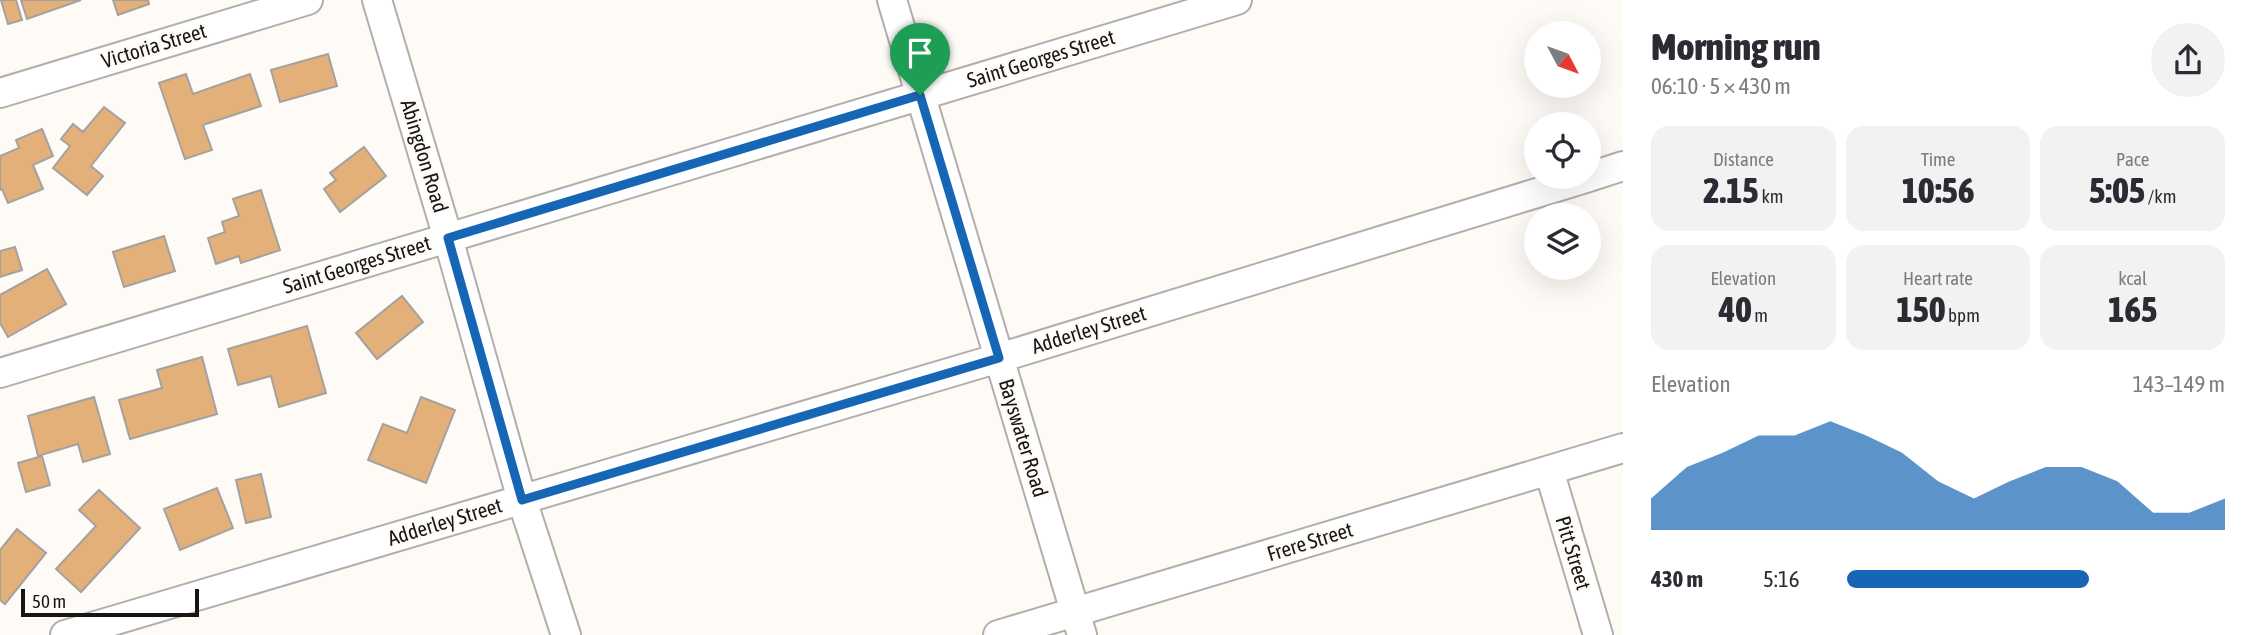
<!DOCTYPE html>
<html lang="en">
<head>
<meta charset="utf-8">
<style>
	body { margin:0; font-family:"Asap Condensed",sans-serif; background:#f2f2f3; color:#2b2b33; height:100vh; display:flex; flex-direction:column; font-size:26px; white-space:nowrap }
	* { box-sizing:border-box; margin:0 }
	p { font-size:23px; color:#7c7c81 }
	.icon { flex:none; width:38px; height:38px; fill:none; stroke:currentColor; stroke-width:2; stroke-linecap:round; stroke-linejoin:round }
	.map { position:relative; flex:1; overflow:hidden }
	.side { display:flex; flex-direction:column; background:#fff; width:630px }
	.side>* { flex:none }
	.needle { width:46px; rotate:131deg }
	.fabs { position:absolute; left:1524px; top:21px; display:grid; gap:14px }
	.fabs a { display:grid; place-items:center; width:77px; height:77px; border-radius:50%; background:#fff; box-shadow:0 7px 28px #0002; font-size:35px }
	.scale { position:absolute; left:21px; bottom:18px; width:178px; box-sizing:border-box; padding-left:7px; border:4px solid #181615; border-top:0; font-size:19px; line-height:24px; white-space:nowrap; color:#181615; -webkit-text-stroke:5px #fefbf7; paint-order:stroke }
	.pin { position:absolute; display:grid; place-items:center; width:60px; height:60px; color:#fff; margin:-72px -30px; border-radius:50% 50% 50% 0; rotate:-45deg; box-shadow:0 0 7px #0007 }
	.pin .icon { rotate:45deg }
	.round { display:grid; place-items:center; flex:none; width:74px; height:74px; border-radius:37px; background:#f2f2f3 }
	.overview { display:flex; align-items:center; justify-content:space-between; height:119px; padding:0 28px }
	h1 { font-size:38px; font-weight:800; line-height:52px }
	.figures { display:grid; grid-template-columns:repeat(3,1fr); gap:10px; height:119px; padding:7px 28px }
	.figures div { display:grid; align-content:center; border-radius:18px; background:#f2f2f3; text-align:center }
	.figures b { font-size:35px; font-weight:800 }
	.figures small { font-size:19px; font-weight:400 }
	.figures p { font-size:19px }
	.chart { height:196px; padding:14px 28px }
	.chart p { display:flex; justify-content:space-between }
	.chart svg { width:100%; height:126px; margin-top:7px; fill:#1766b5; opacity:.7 }
	ul { padding:0 28px; list-style:none; font-size:23px }
	li { display:grid; grid-template-columns:112px 84px 1fr; align-items:center; height:52px }
	li i { height:18px; border-radius:9px; background:#1766b5 }
	main { display:flex; flex:1; min-height:0 }
	.map>svg:first-child { display:block }
	.building { fill:#e4b07a; stroke:#a4a19e; stroke-width:2 }
	.lines { fill:none; stroke-linecap:round; stroke-linejoin:round }
	.minor-casing { stroke:#b2aeab; stroke-width:32 }
	.minor { stroke:#fff; stroke-width:28 }
	.route-casing { stroke:#fff; stroke-width:14 }
	.route { stroke:#1766b5; stroke-width:9 }
	.labels { text-anchor:middle; stroke-width:5; stroke-linejoin:round; paint-order:stroke }
	.street-label { font-size:21px; fill:#181615; stroke:#fefbf7 }
</style>
</head>
<body>
<main>
<div class="map">
<svg width="1623" height="635" viewBox="0 0 1623 635">
	<rect width="100%" height="100%" fill="#fefbf7"/>
	<path class="building" d="M1 0H16L22 20 8 24Z
		M21 0H81L27 19Z
		M113 0H148L149 4 118 15Z
		M328 54 337 86 280 102 271 70Z
		M186 74 193 94 250 74 261 106 203 125 212 150 185 159 159 83Z
		M104 107 125 123 91 166 103 176 87 195 53 168 70 146 61 139 73 124 83 132Z
		M42 129 53 156 33 165 43 189 8 203 2 189 0 190V156L19 148 16 140Z
		M364 147 386 176 340 212 324 189 336 180 330 173Z
		M261 190 280 250 241 263 239 256 216 264 208 238 225 232 222 222 239 216 233 199Z
		M164 236 175 271 124 287 113 252Z
		M15 247 22 270 0 277V251Z
		M47 269 66 304 8 337 0 323V295Z
		M402 296 423 322 377 359 356 333Z
		M307 326 326 393 279 407 271 376 238 385 228 349Z
		M202 357 217 414 130 439 119 400 162 388 157 370Z
		M94 397 110 454 83 462 78 444 38 456 28 416Z
		M421 397 455 410 426 483 368 460 383 424 407 433Z
		M42 456 50 485 26 492 18 463Z
		M261 474 271 517 246 523 236 480Z
		M217 488 233 528 180 550 164 509Z
		M99 490 140 528 81 592 56 569 96 526 79 510Z
		M17 529 46 553 5 604 0 600V550Z"/>
	<g class="lines">
		<g class="minor-casing">
			<path id="minor" d="M377 0 448 238 522 500 566 635
				M892 0 1082 635
				M0 93 308 0
				M1589 177 1623 166
				M0 373 1237 0
				M1549 470 1598 635
				M65 635 999 358 1589 177
				M998 635 1623 448"/>
		</g>
		<use href="#minor" class="minor"/>
	</g>
	<g class="lines">
		<g class="route-casing">
			<path id="route" d="M920 95 999 358 522 500 448 238Z"/>
		</g>
		<use href="#route" class="route"/>
	</g>
	<g class="labels">
		<g class="street-label">
			<text transform="translate(154 46) rotate(-17)" y="7">Victoria Street</text>
			<text transform="translate(1041 59) rotate(-17)" y="7">Saint Georges Street</text>
			<text transform="translate(424 156) rotate(73)" y="7">Abingdon Road</text>
			<text transform="translate(357 265) rotate(-17)" y="7">Saint Georges Street</text>
			<text transform="translate(1089 330) rotate(-17)" y="7">Adderley Street</text>
			<text transform="translate(1023 438) rotate(73)" y="7">Bayswater Road</text>
			<text transform="translate(445 522) rotate(-17)" y="7">Adderley Street</text>
			<text transform="translate(1310 542) rotate(-17)" y="7">Frere Street</text>
			<text transform="translate(1573 553) rotate(73)" y="7">Pitt Street</text>
		</g>
	</g>
</svg>
<div class="fabs">
<a><svg class="needle" viewBox="-14 -14 28 28"><path d="M0-13l5 13h-10z" fill="#e53935"/><path d="M0 13l5-13h-10z" fill="#7c7c81"/></svg></a>
<a><svg class="icon" aria-label="locate" viewBox="0 0 24 24"><circle cx="12" cy="12" r="6"/><path d="M12 2v4M12 18v4M2 12h4M18 12h4"/></svg></a>
<a><svg class="icon" aria-label="layers" viewBox="0 0 24 24"><path d="M12 4l9 5-9 5-9-5zM3 14l9 5 9-5"/></svg></a>
</div>
<div class="scale">50 m</div>
<div class="pin" style="left:920px;top:95px;background:#1e9e55"><svg class="icon" aria-label="arrive" viewBox="0 0 24 24"><path d="M6 21V4h12l-3 4 3 4H6"/></svg></div>
</div>
<section class="side">
<div class="overview"><div><h1>Morning run</h1><p>06:10 · 5 × 430 m</p></div><a class="round"><svg class="icon" aria-label="share" viewBox="0 0 24 24"><path d="M12 15V3M7 8l5-5 5 5M5 13v7h14v-7"/></svg></a></div>
<div class="figures">
<div><p>Distance</p><b>2.15<small> km</small></b></div>
<div><p>Time</p><b>10:56</b></div>
<div><p>Pace</p><b>5:05<small> /km</small></b></div>
</div>
<div class="figures">
<div><p>Elevation</p><b>40<small> m</small></b></div>
<div><p>Heart rate</p><b>150<small> bpm</small></b></div>
<div><p>kcal</p><b>165</b></div>
</div>
<div class="chart"><p><span>Elevation</span>143–149 m</p>
<svg viewBox="0 0 160 44" preserveAspectRatio="none"><path d="M0 44V33L10 22L20 17L30 11L40 11L50 6L60 11L70 17L80 27L90 33L100 27L110 22L120 22L130 27L140 38L150 38L160 33V44z"/></svg>
</div>
<ul>
<li><b>430 m</b>5:16<i style="width:64%"></i></li>
</ul>
</section>
</main>
</body>
</html>
